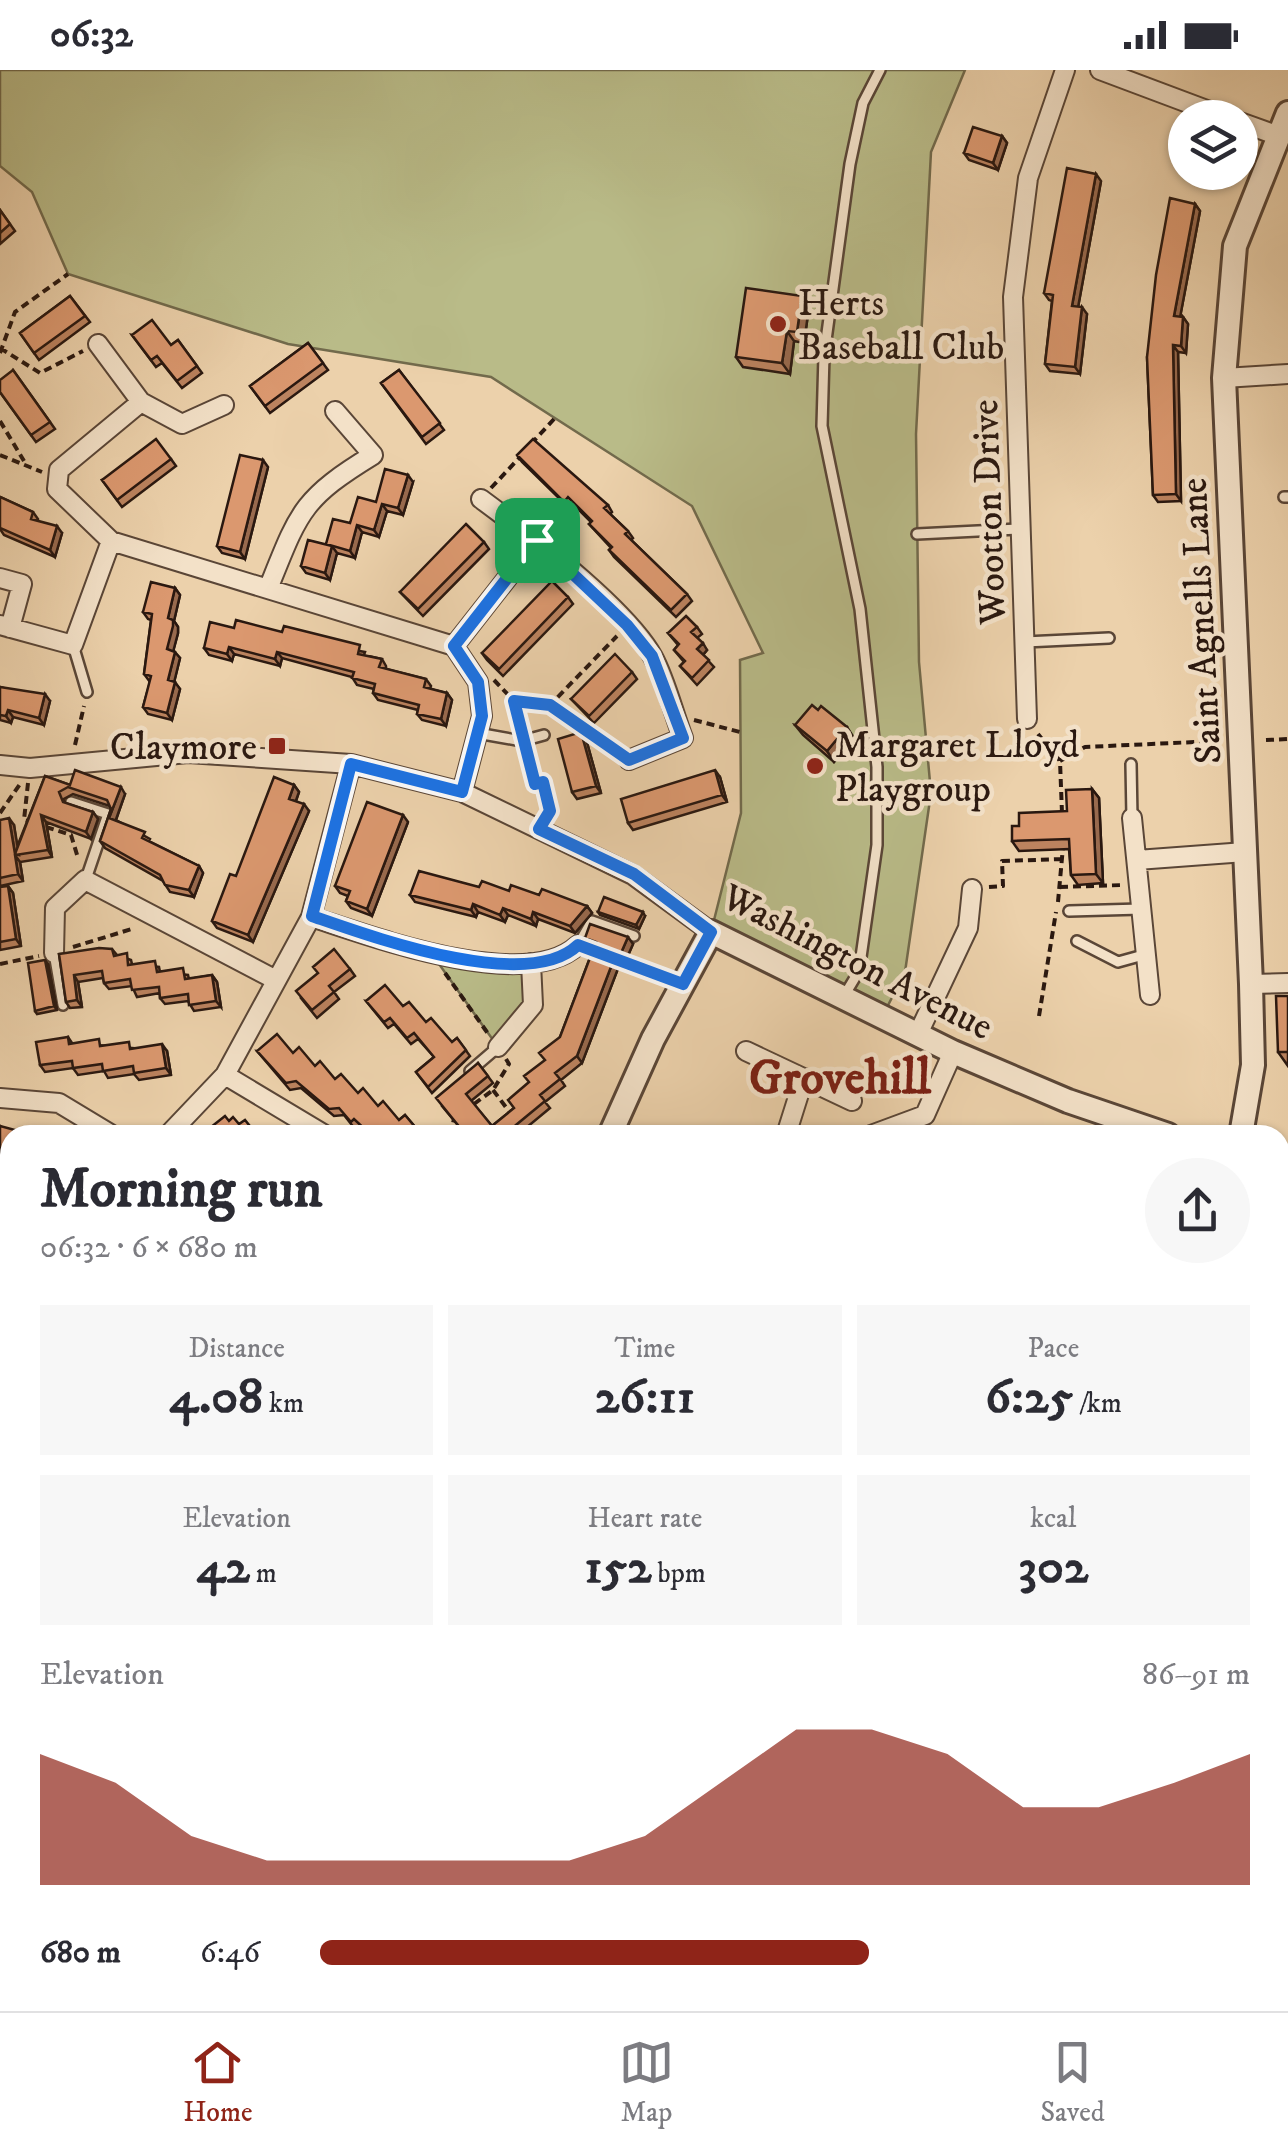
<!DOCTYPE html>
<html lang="en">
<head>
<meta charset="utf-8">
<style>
	body { margin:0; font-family:"IM FELL DW Pica",serif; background:#f7f7f7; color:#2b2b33; height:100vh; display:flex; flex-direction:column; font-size:38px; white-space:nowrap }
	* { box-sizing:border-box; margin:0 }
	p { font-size:32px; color:#7c7c81 }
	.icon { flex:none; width:55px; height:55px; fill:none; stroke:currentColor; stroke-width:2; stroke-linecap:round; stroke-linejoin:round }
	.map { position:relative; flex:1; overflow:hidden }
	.sheet { position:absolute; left:0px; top:1055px; width:1290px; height:888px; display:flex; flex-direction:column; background:#fff; border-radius:30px 30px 0 0; box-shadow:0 2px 8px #0004 }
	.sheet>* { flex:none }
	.fabs { position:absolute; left:1168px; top:30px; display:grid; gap:20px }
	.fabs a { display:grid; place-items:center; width:90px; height:90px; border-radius:50%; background:#fff; box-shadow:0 2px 8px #0004; font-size:50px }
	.pin { position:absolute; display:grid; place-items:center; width:85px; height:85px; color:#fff; margin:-42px; border-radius:20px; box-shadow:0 5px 15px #0006 }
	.round { display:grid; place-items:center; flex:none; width:105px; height:105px; border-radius:52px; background:#f7f7f7 }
	.summary { display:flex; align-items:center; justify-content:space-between; height:170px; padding:0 40px }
	h1 { font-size:55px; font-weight:700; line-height:75px }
	.figures { display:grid; grid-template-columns:repeat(3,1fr); gap:15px; height:170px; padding:10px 40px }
	.figures div { display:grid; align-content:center; border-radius:0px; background:#f7f7f7; text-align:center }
	.figures b { font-size:50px; font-weight:700 }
	.figures small { font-size:28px; font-weight:400 }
	.figures p { font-size:28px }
	.chart { height:280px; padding:20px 40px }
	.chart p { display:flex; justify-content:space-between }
	.chart svg { width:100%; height:180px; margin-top:10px; fill:#8f2418; opacity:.7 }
	ul { padding:0 40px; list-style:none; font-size:32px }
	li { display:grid; grid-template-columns:160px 120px 1fr; align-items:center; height:75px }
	li i { height:25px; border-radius:12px; background:#8f2418 }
	.status { display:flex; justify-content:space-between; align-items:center; height:70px; padding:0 50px; background:#fff; direction:ltr }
	.status svg { height:28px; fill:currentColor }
	.tab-bar { display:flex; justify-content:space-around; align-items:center; height:140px; border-top:2px solid #e1e1e2; background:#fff; font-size:28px; color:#7c7c81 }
	.tab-bar a { display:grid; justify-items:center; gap:5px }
	.tab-bar .active { color:#8f2418 }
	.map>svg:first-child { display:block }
	.green { fill:#b9bb88; stroke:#726a4c; stroke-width:2.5 }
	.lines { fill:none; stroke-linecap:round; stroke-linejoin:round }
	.service-casing { stroke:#5a4637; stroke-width:14 }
	.minor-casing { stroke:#5a4637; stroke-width:22 }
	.tertiary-casing { stroke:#5a4637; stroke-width:28 }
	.path { stroke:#2a1810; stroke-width:4; stroke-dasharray:8 5; stroke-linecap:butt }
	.service { stroke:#f3e1c8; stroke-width:9 }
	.minor { stroke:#f3e1c8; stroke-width:18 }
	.tertiary { stroke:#f3e1c8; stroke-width:22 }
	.wall { fill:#bc835f; stroke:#2a1810; stroke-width:2.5 }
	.shaded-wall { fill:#996a4e; stroke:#2a1810; stroke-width:2.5 }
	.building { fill:#db986f; stroke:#2a1810; stroke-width:2.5 }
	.route-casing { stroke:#fff; stroke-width:20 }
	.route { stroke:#1a73e8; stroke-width:12 }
	.poi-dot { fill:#8f2418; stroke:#f3e1c8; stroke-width:4 }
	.labels { text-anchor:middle; stroke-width:9; stroke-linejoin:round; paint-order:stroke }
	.poi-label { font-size:38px; fill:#2a1810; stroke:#f3e1c8; text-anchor:start }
	.street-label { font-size:38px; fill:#2a1810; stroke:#f3e1c8 }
	.district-label { font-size:48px; font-weight:bold; fill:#7a1f14; stroke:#f3e1c8 }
</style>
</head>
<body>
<div class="status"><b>06:32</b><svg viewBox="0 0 49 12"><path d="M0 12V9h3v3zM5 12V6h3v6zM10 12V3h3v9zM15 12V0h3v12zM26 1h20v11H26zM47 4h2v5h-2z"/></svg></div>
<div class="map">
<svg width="1288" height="1941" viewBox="0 0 1288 1941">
	<rect width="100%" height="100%" fill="#ecd1ab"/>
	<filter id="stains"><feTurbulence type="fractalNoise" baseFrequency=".002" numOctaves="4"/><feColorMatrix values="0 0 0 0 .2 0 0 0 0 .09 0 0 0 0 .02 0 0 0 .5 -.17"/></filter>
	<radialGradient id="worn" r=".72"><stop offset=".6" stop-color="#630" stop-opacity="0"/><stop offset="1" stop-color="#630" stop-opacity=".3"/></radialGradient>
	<path class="green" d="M0 0H965L931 82 916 364 919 592 931 723 905 902 882 947 711 862 741 743 740 590 763 583 692 436 491 307 288 274 68 204 32 122 0 96Z
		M434 887 531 893 533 935 498 977Z
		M10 1359V1887L0 1901V1363Z"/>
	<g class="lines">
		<g class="service-casing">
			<path id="service" d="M1284 427H1288
				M917 464 1020 459
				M1025 572 1109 568
				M73 575 87 622
				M477 663 522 671 544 665
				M1131 694 1132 748
				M71 732 108 744 86 809
				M1069 841 1141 839
				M1077 871 1118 892 1147 884
				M578 875 592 851 634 866
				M54 883 63 935
				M844 926 859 901 877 775V697L860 539 822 356 824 285 850 94 863 33 880 0
				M470 1001 498 977"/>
		</g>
		<g class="minor-casing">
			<path id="minor" d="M1100 0 1228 48
				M1240 52 1276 65
				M98 274 141 332 182 354 224 335
				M1224 308 1288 304
				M141 332 59 400 57 419 111 471 454 576 478 612 482 646 462 722
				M481 429C527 463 626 538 653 587 666 611 673 642 683 668L629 690
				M0 508 22 514 10 558
				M268 519C299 442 301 429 373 385L335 341
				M0 555 73 575 111 471
				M454 576 537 470
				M1027 649 1013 227 1028 108 1065 0
				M0 695 30 698 188 683 351 694 462 722 633 805 711 862
				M1132 748 1150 925
				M1137 790 1245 782
				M311 847C371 866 525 924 578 875
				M54 883 55 838 85 810 276 910
				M1251 914 1288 913
				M918 964 968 858 972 819
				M498 977 533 935 531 893
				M746 981 852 1031
				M225 1005 325 1065
				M0 1028 59 1033 112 1065
				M168 1065 225 1005 311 847 351 694
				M786 1065 804 1008
				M871 1065 925 1045 953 982
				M1280 1231H1288
				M1280 1840 1288 1839
				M246 1932 248 1941
				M934 1932 936 1941
				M324 1941 353 1932"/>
		</g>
		<g class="tertiary-casing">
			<path id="tertiary" d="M610 1065 653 969 711 862 953 982 1068 1031 1168 1065
				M1241 1065 1253 995 1251 914 1224 308 1235 176 1288 43
				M1280 1099 1288 1101
				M714 1932 716 1941"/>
		</g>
		<path class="path" d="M0 278 40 303 83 281
			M0 283 15 242 68 204
			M0 351 24 391
			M531 374 555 348
			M0 385 42 402
			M491 418 522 385
			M494 610 514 631 550 635
			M514 631 519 656
			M694 650 740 662
			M1038 664 1060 691
			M1266 670 1288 669
			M75 675 84 636
			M616 680 550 635 617 566
			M526 684 535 715 543 712 550 741 547 746
			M28 713 24 750 32 752
			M0 743 20 714
			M1062 743 1060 691 1085 677 1217 671
			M46 757 71 765 78 788
			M989 817 1003 816 1002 791 1063 789
			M1060 817 1124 815
			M1058 832 1063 777
			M73 877 135 858
			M617 889 664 907
			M0 894 39 886
			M445 903 489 965
			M1039 946 1056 842
			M493 1020 511 1044
			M474 1034 493 1020 509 994 506 989
			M450 1065 454 1049
			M0 1249 10 1231
			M0 1253 10 1263
			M0 1350 10 1348
			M0 1503 10 1516
			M0 1612 10 1583
			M807 1932 809 1941
			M830 1932 832 1941
			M1260 1932V1941
			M411 1936 413 1941
			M1134 1941V1932
			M1208 1941V1932"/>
		<use href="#service" class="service"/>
		<use href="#minor" class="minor"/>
		<use href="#tertiary" class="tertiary"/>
	</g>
	<path class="wall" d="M1002 66 1007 73 998 100 969 90 964 83Z
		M1101 111 1078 237 1087 244 1080 304 1050 301 1045 294 1052 231 1049 230 1044 223Z
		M1195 134 1200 141 1180 247H1183L1188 254 1186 283 1178 282 1181 431 1158 432 1153 425 1147 287Z
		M0 140 15 161 0 174Z
		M70 226 90 252 39 290 20 263Z
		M809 237 804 273 794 271 790 304 743 297 736 287Z
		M132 265 171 275 178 270 202 303 182 318 162 293 156 297Z
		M308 273 328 300 270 343 250 316Z
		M13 300 55 359 36 372 0 322Z
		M399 300 444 360 426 374 381 313Z
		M517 385 608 435 612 442 610 444 628 461 633 468 631 470 687 524 692 531 676 547 614 487 609 480 611 478 589 454 591 452 573 434 569 438 522 392Z
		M171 389 176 396 122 437 102 410Z
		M268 397 245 489 222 483 217 476Z
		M413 412 403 445 387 441 379 467 362 462 355 488 337 483 330 510 306 503 301 496 350 453 376 432Z
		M0 427 33 442 38 449 37 451 62 463 55 487 4 465 0 459Z
		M484 472 489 479 423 546 400 522Z
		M175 518 180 525 174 551 178 557V563L173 581 180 588 174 612 180 619 172 650 148 644 143 637 150 612 144 604 151 550 148 549 143 542Z
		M568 527 573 534 503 606 487 590 482 583Z
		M697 557 702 564 697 568 707 580 703 585 714 597 697 615 680 596 684 592 674 580 678 575 668 563Z
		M234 558 365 582 364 585 382 589 386 596V599L426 609 431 616 430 619 447 623 452 630 446 656 422 650 417 644 418 640 378 630 373 623 374 619 357 615 352 607 282 588 280 596 234 584 232 591 209 585 204 578Z
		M632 602 637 609 594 653 571 629Z
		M0 617 50 631 44 655 13 647 11 653 0 650Z
		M795 655 854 668 834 692 803 665Z
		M586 669 601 723 577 729 572 722Z
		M45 706 70 715 125 724 116 750 150 769 149 771 199 796 203 803 194 827 170 822 163 811 105 778 100 771 111 739 110 736 73 724 64 729 65 733 93 742 98 749 91 769 46 752 52 787 20 792 23 811 0 816V750L14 755 17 777Z
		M720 707 727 732 633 760 628 753Z
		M294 715 299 722 296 731 309 741 253 872 217 858 212 851 236 806Z
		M1092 719 1099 728 1103 813 1078 815 1071 805 1069 779 1019 781 1012 771 1019 756 1067 741Z
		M408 752 372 846 351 838 346 831 348 826 340 823 335 816Z
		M8 816 13 823 21 876 0 880V817Z
		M479 817 539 825 587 836 592 843 575 863 538 849 536 856 508 845 505 852 478 842 476 847 415 832 410 825Z
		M598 842 645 846 639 859 600 845Z
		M585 868 633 874 626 890 622 888 582 993 561 1010 565 1016 545 1032 550 1038 521 1062 524 1065H466L442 1036 478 993 493 1013 471 1031 492 1056 514 1038 560 967 594 877 590 875Z
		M112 879 117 885 131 890 132 894 159 897 160 902 188 905 189 909 212 905 217 912 221 937 194 941 188 931 165 934 160 928V923L137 927 132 916 109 919 104 913 103 908 78 912 82 937 70 938 66 932 59 884Z
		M48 894 57 940 37 944 35 941Z
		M350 899 355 906 334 922 339 929 317 948 301 928Z
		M1288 926V996L1278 982Z
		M366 931 403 936 452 972 457 968 470 986 432 1023 416 1002 434 987 418 969 411 974 394 954 388 958Z
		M68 967 72 973 167 981 171 1005 139 1010 134 1004 108 1008 104 1001 78 1005 73 998 45 1002 40 995Z
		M257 981 293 983 399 1050 405 1045 422 1065H369L359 1056 355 1059 344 1045 334 1046 301 1018 290 1020Z
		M0 1056 10 1065V1096L0 1092Z
		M0 1128 8 1166H10L9 1201 0 1198Z"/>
	<path class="shaded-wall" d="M1002 66 1007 73 998 100 993 93Z
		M1096 104 1101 111 1077 243 1072 236Z
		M1195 134 1200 141 1179 253 1174 246Z
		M802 226 809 237 804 273 797 262Z
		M1082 237 1087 244 1080 304 1075 297Z
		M1183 247 1188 254 1186 283 1181 276Z
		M787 261 794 271 790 304 782 293Z
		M1173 275 1178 282 1181 431 1176 424Z
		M263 390 268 397 245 489 240 482Z
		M408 405 413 412 403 445 398 438Z
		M382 434 387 441 379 467 374 460Z
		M357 455 362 462 355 488 350 481Z
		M57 456 62 463 55 487 50 480Z
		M332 476 337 483 330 510 325 503Z
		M175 518 180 525 174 551 178 557V563L172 586 167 579 168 548Z
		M703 573 707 580 702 586 697 579Z
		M229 577 234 584 232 591 227 584Z
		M175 582 180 588 173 617 168 610Z
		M277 582 282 588 280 596 275 589Z
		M175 612 180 619 172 650 167 643Z
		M447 623 452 630 446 656 441 649Z
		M45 624 50 631 44 655 39 648Z
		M8 640 13 647 11 653 6 646Z
		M847 657 854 668 834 692 827 681Z
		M581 662 586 669 601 723 596 716Z
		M715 700 720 707 727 732 722 725Z
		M294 715 299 722 294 736 289 729Z
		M121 717 125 724 114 755 109 748Z
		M1092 719 1099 728 1103 813 1096 804Z
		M304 734 309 741 253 872 248 865Z
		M93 742 98 749 91 769 86 762Z
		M41 745 46 752 52 787 48 780Z
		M403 745 408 752 372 846 367 839Z
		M9 748 14 755 19 785 15 784Z
		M15 785 20 792 23 811 18 804Z
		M199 796 203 803 194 827 189 820Z
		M8 816 13 823 21 876 16 869Z
		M473 834 478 842 476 847 471 840Z
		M587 836 592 843 575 863 570 856Z
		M503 838 508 845 505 852 500 845Z
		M533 842 538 849 536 856 531 849Z
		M643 842 645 846 639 859 636 855Z
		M628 867 633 874 626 890 621 883Z
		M617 881 622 888 582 993 577 986Z
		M45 890 48 894 57 940 54 936Z
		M74 905 78 912 82 937 77 930Z
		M212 905 217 912 221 937 216 931Z
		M162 974 167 981 171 1005 166 998Z
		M10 1132V1161L6 1172 0 1164V1158Z
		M10 1167V1198L9 1201 2 1191Z"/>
	<path class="building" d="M973 57 1002 66 993 93 964 83Z
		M1067 98 1096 104 1072 236 1082 237 1075 297 1045 294 1053 225 1044 223Z
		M1170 128 1195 134 1174 246 1183 247 1181 276 1173 275 1176 424 1153 425 1147 287 1156 205Z
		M0 140 10 154 0 163Z
		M746 218 802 226 797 262 787 261 782 293 736 287Z
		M70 226 85 246 34 283 20 263Z
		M152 250 171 275 178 270 197 296 177 311 157 286 151 290 132 265Z
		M308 273 323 293 265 336 250 316Z
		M13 300 50 352 31 365 0 322V310Z
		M399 300 440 353 422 367 381 313Z
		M156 369 171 389 117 430 102 410Z
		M533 369 608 435 604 438 628 461 625 464 687 524 671 540 609 480 612 477 589 454 592 451 568 427 564 432 517 385Z
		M240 385 263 390 240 482 217 476Z
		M385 399 408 405 398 438 382 434 374 460 357 455 350 481 326 474 333 449 350 453 358 427 376 432Z
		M0 427 33 442 31 449 57 456 50 480 0 458Z
		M466 454 484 472 418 539 400 522Z
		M308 470 332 476 325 503 301 496Z
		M552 511 568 527 499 599 482 583Z
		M151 512 175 518 168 548 173 550V556L167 579 175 582 168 610 175 612 167 643 143 637 151 606 144 604 152 544 143 542Z
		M686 546 697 557 691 562 703 573 697 579 709 590 692 608 680 596 685 591 674 580 679 574 668 563Z
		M236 550 282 562 284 556 360 575 358 584 382 589 379 597 426 609 424 617 447 623 441 649 417 644 419 635 373 623 375 614 352 608 354 602 277 582 275 589 229 577 227 584 204 578 210 552 234 558Z
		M615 584 632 602 589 646 571 629Z
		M0 617 45 624 39 648 8 640 6 646 0 645Z
		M812 635 818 640 821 636 847 657 827 681 795 655Z
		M581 662 596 716 572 722 558 669Z
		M75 700 121 717 109 748 145 762 142 768 199 796 189 820 165 815 160 805 100 771 111 739 107 730 68 717 59 722 63 732 93 742 86 762 41 745 48 780 15 785 18 804 0 808V750L9 748 15 784 45 706 70 715Z
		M715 700 722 725 628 753 621 729Z
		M274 707 294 715 289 729 304 734 248 865 212 851 230 804 236 806Z
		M1092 719 1096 804 1071 805 1069 769 1012 771V756H1019V743L1067 741 1066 720Z
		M367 732 403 745 367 839 346 831 350 821 335 816Z
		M419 801 479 817 482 811 509 821 511 815 539 825 542 819 587 836 570 856 533 842 531 849 503 838 500 845 473 834 471 840 410 825Z
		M8 816 16 869 0 872V817Z
		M604 827 643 842 636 855 598 842Z
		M590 854 628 867 621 883 617 881 577 986 555 1003 560 1009 540 1025 545 1031 516 1055 524 1064 522 1065H466L436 1028 478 993 488 1006 466 1024 492 1056 514 1038 508 1030 529 1012 524 1006 545 990 539 983 560 967 596 872 585 868Z
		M99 878 112 879 114 886 127 883 128 895 155 891 157 902 183 898 185 909 212 905 216 931 189 935 188 924 160 928 159 917 132 920 130 909 104 913 102 901 74 905 77 930 66 932 59 884Z
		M334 879 350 899 329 916 334 922 312 940 296 921 318 903 313 897Z
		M45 890 54 936 35 941 28 893Z
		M385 915 403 936 409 932 426 952 431 948 452 972 457 968 466 980 428 1017 416 1002 434 987 414 963 407 968 390 948 384 952 366 931Z
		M1276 926H1288V982H1278Z
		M277 964 293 983 299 977 315 996 320 991 335 1009 341 1004 358 1023 363 1018 378 1036 383 1031 399 1050 405 1045 421 1064 371 1065 354 1049 351 1052 339 1038 329 1039 296 1011 286 1013 257 981Z
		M68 967 69 974 99 969 100 976 129 972 130 979 162 974 166 998 134 1003 133 996 103 1001 102 994 73 998 72 991 40 995 36 972Z
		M225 1046 229 1051 233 1047 239 1054 245 1050 257 1065H201Z
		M0 1056 33 1065H10V1090L0 1087Z
		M41 1059 57 1065H33Z
		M0 1128 10 1132 0 1158Z
		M0 1162 10 1166 2 1191 0 1190Z"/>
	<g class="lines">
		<g class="route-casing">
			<path id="route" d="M537 470 627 555 652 586 683 668 629 690 550 635 514 631 535 714 543 712 550 741 539 759 634 804 711 862 683 914 578 875C527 924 370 866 312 846L351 694 462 722 482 646 478 612 454 576Z"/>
		</g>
		<use href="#route" class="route"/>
	</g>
	<g class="poi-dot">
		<circle cx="778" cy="254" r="10"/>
		<rect x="267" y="666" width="20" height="20" rx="5"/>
		<circle cx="815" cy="696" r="10"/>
	</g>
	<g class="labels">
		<g class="poi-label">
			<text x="798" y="245">Herts<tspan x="798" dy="44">Baseball Club</tspan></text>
			<text x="835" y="687">Margaret Lloyd<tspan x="835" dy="44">Playgroup</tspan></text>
			<text x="257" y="689" text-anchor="end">Claymore</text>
		</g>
		<g class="street-label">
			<text transform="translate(988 442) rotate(-92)" y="13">Wootton Drive</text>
			<text transform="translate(1200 551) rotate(-93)" y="13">Saint Agnells Lane</text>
			<text transform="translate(858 891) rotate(27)" y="13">Washington Avenue</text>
		</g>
		<g class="district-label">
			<text x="840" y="1023">Grovehill</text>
		</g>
	</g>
	<rect width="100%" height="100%" filter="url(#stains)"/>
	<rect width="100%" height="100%" fill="url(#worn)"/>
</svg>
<div class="fabs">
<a><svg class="icon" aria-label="layers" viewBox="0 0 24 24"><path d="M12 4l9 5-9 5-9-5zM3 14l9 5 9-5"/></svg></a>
</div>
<div class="pin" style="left:537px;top:470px;background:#1e9e55"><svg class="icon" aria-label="arrive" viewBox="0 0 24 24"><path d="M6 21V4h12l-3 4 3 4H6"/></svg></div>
<section class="sheet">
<div class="summary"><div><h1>Morning run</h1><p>06:32 · 6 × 680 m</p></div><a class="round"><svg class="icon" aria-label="share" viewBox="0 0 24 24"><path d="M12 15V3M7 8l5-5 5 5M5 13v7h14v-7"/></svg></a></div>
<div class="figures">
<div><p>Distance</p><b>4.08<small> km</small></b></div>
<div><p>Time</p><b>26:11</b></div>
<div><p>Pace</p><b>6:25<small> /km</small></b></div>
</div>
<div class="figures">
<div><p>Elevation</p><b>42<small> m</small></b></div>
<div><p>Heart rate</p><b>152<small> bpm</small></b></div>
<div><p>kcal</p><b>302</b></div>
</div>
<div class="chart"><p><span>Elevation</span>86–91 m</p>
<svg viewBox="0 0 160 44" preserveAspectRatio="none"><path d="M0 44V12L10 19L20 32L30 38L40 38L50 38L60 38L70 38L80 32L90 19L100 6L110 6L120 12L130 25L140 25L150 19L160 12V44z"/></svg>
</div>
<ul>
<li><b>680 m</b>6:46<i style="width:59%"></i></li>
</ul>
</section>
</div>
<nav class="tab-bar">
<a class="active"><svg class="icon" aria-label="home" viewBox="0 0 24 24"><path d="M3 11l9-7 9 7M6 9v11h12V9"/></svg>Home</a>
<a><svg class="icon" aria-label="map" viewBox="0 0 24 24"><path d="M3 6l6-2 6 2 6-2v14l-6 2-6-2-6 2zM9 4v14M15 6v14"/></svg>Map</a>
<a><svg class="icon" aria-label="saved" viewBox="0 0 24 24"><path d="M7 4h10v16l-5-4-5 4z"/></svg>Saved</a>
</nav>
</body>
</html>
